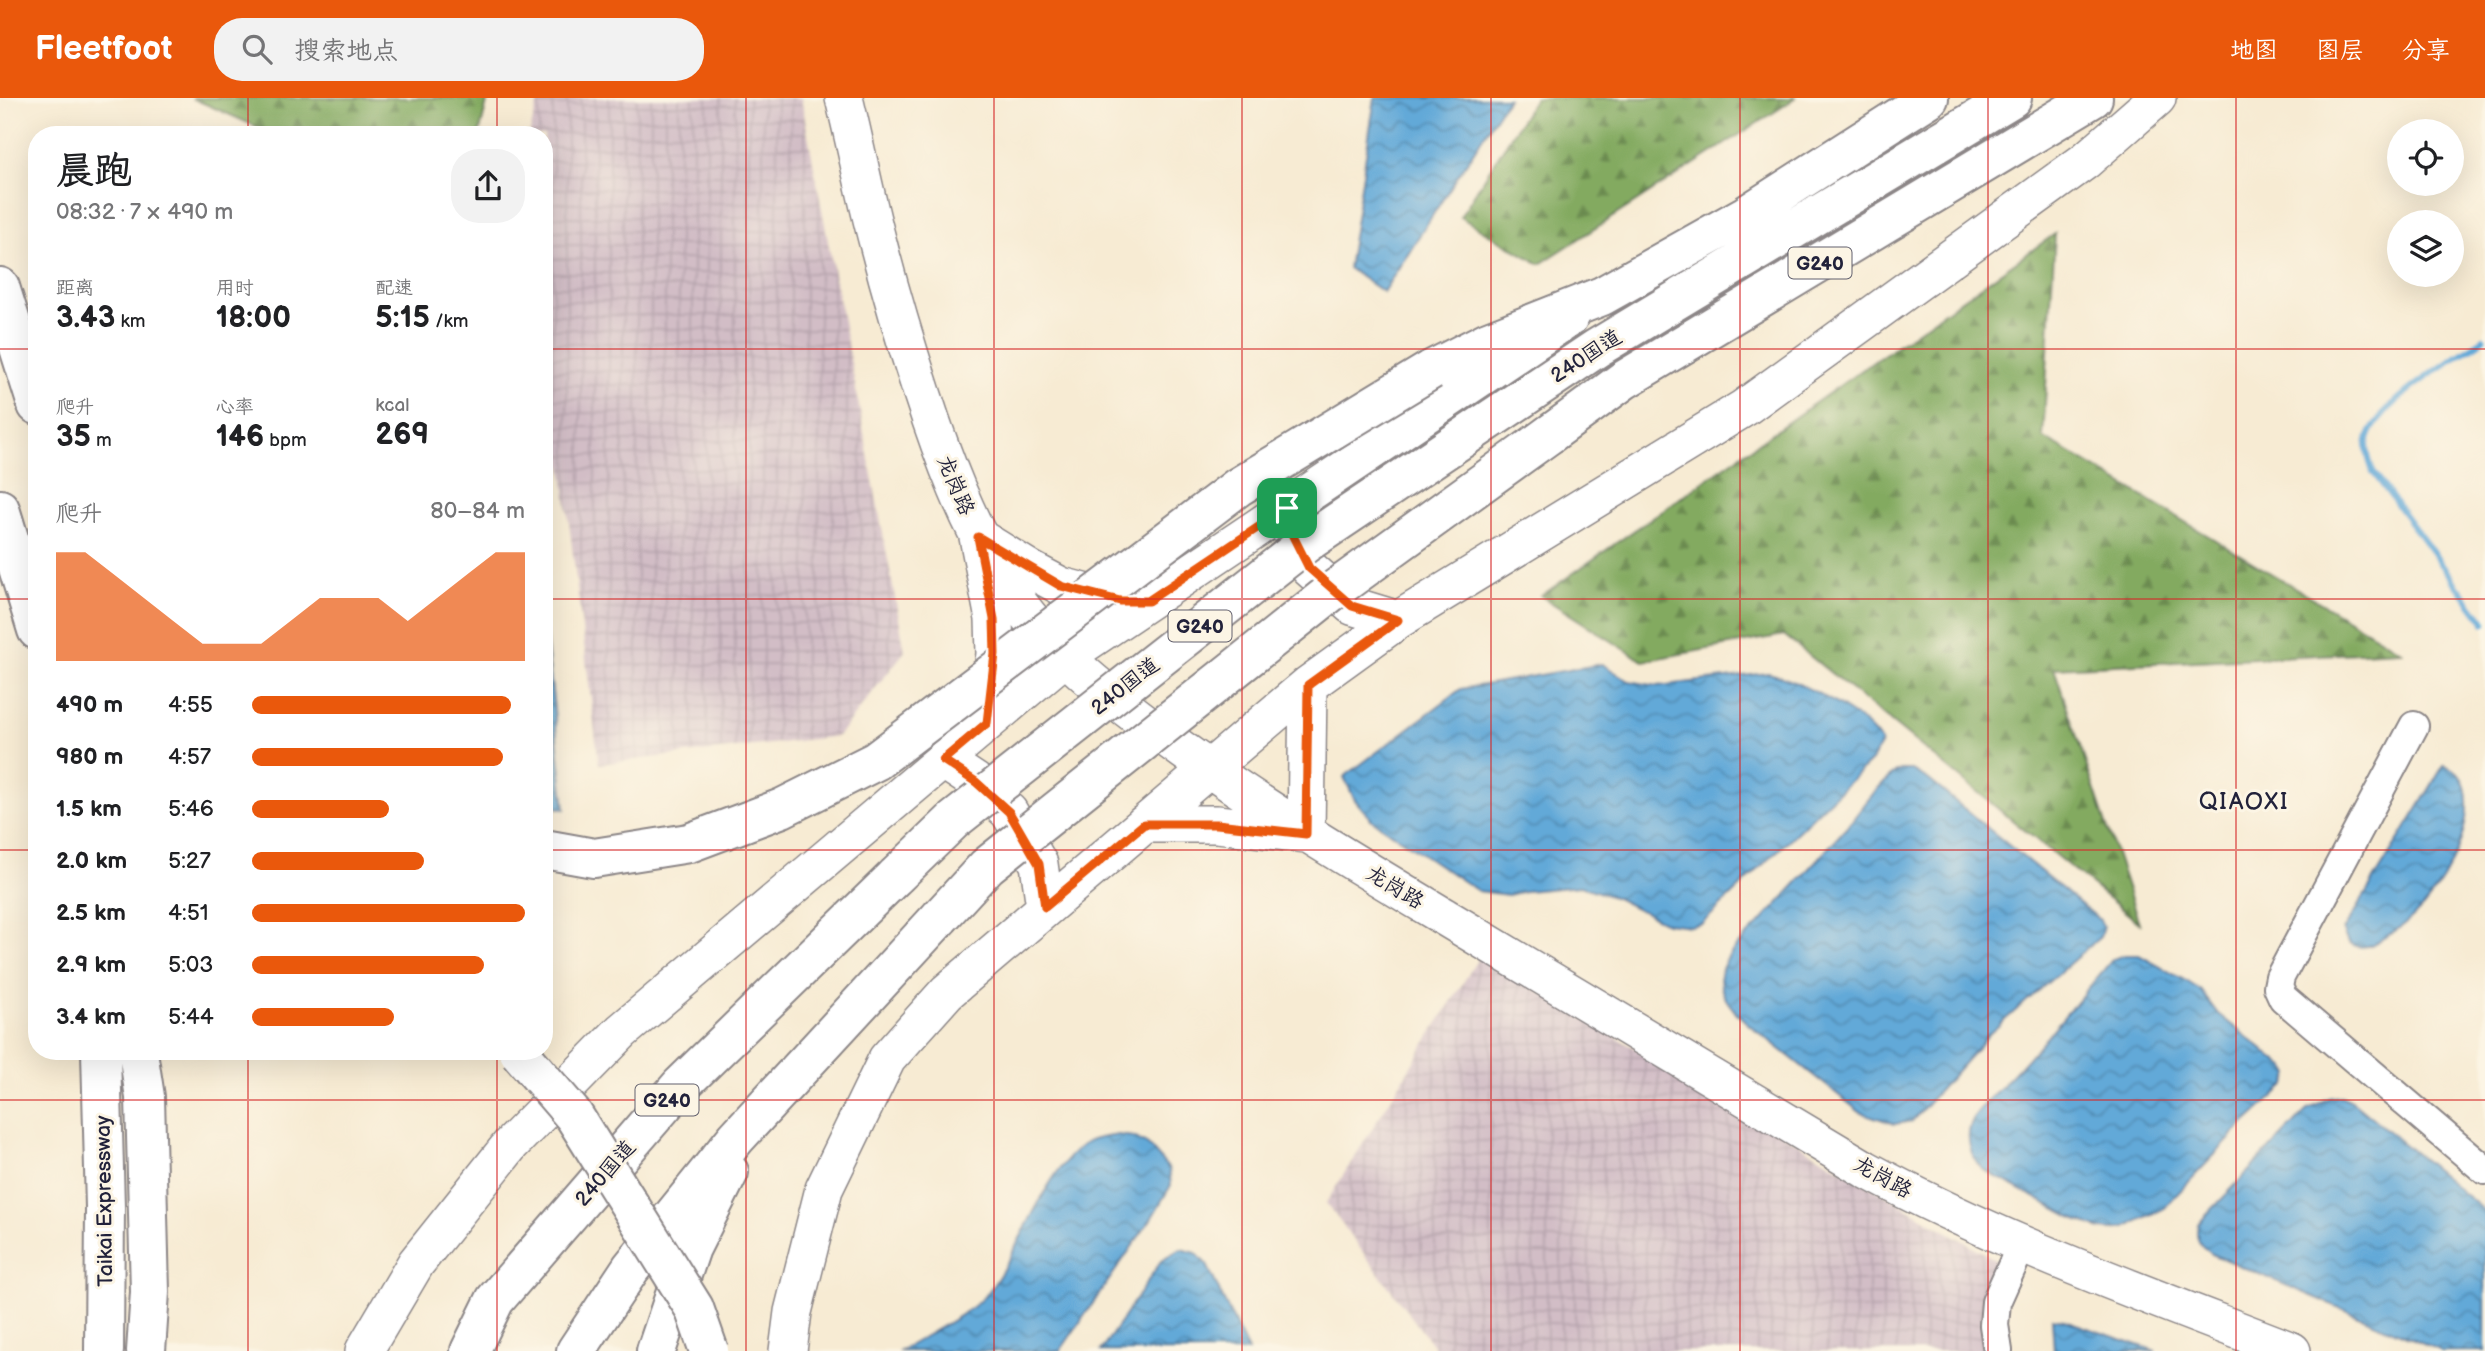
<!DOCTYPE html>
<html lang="zh">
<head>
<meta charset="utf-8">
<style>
	body { margin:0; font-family:"Balsamiq Sans","LXGW WenKai TC",sans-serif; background:#f2f2f2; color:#202124; height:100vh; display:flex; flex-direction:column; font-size:26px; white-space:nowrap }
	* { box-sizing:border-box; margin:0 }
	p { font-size:23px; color:#757577 }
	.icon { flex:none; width:38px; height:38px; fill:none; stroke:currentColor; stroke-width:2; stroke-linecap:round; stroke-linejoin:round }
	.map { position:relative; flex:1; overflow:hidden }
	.side { position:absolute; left:28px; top:28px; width:525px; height:934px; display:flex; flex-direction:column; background:#fff; border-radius:28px; box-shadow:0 7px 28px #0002 }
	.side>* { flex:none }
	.fabs { position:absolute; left:2387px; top:21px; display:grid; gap:14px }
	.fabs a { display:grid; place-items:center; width:77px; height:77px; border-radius:50%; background:#fff; box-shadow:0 7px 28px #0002; font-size:35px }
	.pin { position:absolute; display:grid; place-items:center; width:60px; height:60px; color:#fff; margin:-30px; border-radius:14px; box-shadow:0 4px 10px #0006 }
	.round { display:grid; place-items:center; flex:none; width:74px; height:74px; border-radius:28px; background:#f2f2f2 }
	.head { display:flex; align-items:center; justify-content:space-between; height:119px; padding:0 28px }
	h1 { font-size:38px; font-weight:700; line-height:52px }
	.metrics { display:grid; grid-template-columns:repeat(3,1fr); gap:10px; height:119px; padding:7px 28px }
	.metrics div { display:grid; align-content:center }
	.metrics b { font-size:30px; font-weight:700 }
	.metrics small { font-size:19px; font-weight:400 }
	.metrics p { font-size:19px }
	.chart { height:196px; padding:14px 28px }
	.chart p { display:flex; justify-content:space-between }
	.chart svg { width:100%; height:126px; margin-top:7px; fill:#ea580c; opacity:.7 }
	ul { padding:0 28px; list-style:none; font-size:23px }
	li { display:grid; grid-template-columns:112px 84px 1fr; align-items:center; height:52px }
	li i { height:18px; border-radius:9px; background:#ea580c }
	header { display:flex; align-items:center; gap:42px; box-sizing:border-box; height:98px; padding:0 35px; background:#ea580c; color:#fff }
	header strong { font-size:33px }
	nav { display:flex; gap:38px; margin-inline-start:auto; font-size:24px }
	.search { width:490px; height:63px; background:#f2f2f2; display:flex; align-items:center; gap:18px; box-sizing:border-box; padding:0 24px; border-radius:28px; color:#757577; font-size:26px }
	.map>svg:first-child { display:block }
	.industrial { fill:url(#industrial-grid) }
	.forest { fill:url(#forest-firs); stroke:#52664e; stroke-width:2 }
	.water { fill:url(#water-waves); stroke:#42668a; stroke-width:2 }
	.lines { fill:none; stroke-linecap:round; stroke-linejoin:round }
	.stream { stroke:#62a9d8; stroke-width:6 }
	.minor-casing { stroke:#8c8687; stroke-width:32 }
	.major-casing { stroke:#8c8687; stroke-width:40 }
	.highway-casing { stroke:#8c8687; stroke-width:42 }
	.minor { stroke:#fff; stroke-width:28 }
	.major { stroke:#fff; stroke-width:37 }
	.highway { stroke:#fff; stroke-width:38 }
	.highway-bridge-casing { stroke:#8c8687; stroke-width:42; stroke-linecap:butt }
	.highway-bridge { stroke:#fff; stroke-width:38 }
	.route-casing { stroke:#fff; stroke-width:14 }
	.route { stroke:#ea580c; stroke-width:9 }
	.grid { fill:none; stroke:#d62828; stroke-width:2; stroke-opacity:0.55 }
	.labels { text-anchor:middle; stroke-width:6; stroke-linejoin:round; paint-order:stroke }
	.shield { fill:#fcf5e5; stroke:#63616e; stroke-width:2 }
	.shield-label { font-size:19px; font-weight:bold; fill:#22223b }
	.street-label { font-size:21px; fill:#22223b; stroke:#fcf5e5 }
	.quarter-label { font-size:24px; letter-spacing:2px; fill:#22223b; stroke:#fcf5e5 }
</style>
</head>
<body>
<header>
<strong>Fleetfoot</strong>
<div class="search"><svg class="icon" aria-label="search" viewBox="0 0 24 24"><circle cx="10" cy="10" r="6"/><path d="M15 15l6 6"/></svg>搜索地点</div>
<nav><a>地图</a><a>图层</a><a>分享</a></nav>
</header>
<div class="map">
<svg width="2485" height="1253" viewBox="0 0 2485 1253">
	<defs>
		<pattern id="industrial-grid" width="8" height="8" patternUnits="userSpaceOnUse" patternTransform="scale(1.75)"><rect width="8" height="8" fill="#d2bdc6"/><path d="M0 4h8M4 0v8" fill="none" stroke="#b4a2ab"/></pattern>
		<pattern id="forest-firs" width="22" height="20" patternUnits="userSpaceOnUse" patternTransform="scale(1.75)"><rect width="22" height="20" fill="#83aa60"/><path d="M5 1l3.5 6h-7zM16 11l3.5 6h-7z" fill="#6b8a50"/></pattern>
		<pattern id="water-waves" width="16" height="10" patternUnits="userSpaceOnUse" patternTransform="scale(1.75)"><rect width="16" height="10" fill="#62a9d8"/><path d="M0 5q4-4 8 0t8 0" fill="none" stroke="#5089b0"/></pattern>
	</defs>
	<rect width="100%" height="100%" fill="#fcf5e5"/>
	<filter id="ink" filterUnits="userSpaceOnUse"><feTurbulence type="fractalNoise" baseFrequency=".0143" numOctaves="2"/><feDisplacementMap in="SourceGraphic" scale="14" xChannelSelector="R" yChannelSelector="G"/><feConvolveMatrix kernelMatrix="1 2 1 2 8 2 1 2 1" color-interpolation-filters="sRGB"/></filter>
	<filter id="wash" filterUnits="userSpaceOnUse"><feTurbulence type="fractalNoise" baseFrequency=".00686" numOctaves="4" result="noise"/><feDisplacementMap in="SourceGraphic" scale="28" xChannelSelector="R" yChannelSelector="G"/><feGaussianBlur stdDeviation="1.57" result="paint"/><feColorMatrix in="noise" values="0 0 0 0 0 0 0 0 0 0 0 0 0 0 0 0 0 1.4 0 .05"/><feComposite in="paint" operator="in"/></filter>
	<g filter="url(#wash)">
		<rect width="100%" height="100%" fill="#f7ebd3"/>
		<path class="industrial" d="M539 0H801L905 553 838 638 599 666 561 360 544 346V37H529Z
			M1479 859 1996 1162 1983 1186 1992 1192 1985 1253H1437L1326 1105Z"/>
		<path class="forest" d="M192 0H488L479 37H275Z
			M1535 0H1796L1540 166 1460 119Z
			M2055 136 2043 339 2401 553 2054 570 2139 825 1784 537 1643 563 1541 498Z"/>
		<path class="water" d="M1375 0H1508L1383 194 1348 170Z
			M544 521 565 711 544 707Z
			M1602 566 1629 583 1658 588 1768 575C1797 581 1867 618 1881 645L1873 661 1711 817 1702 825 1691 828 1666 825 1616 800 1581 788 1525 793 1508 797 1478 793 1372 722 1355 702 1344 679 1461 591Z
			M2444 667C2482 679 2465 740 2451 766 2442 784 2428 805 2413 819 2402 830 2387 838 2373 846 2360 852 2347 848 2343 833Z
			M1901 672H1912L1928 681 2100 822 2103 828 2100 839 1990 935 1912 1023 1895 1026 1860 1014 1747 925C1733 912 1717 896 1721 875 1725 856 1747 839 1760 825 1789 794 1818 762 1846 730 1860 713 1882 680 1901 672Z
			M2124 857H2139L2188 884 2200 892 2218 916 2287 971 2290 976 2286 987 2244 1026 2163 1111 2125 1129 2113 1132 2101 1131 2079 1123 1982 1071C1971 1058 1965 1044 1971 1026 1977 1009 2004 987 2017 972 2050 936 2081 899 2113 861Z
			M2341 998 2352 1003 2485 1113V1253H2442L2212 1156C2199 1147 2195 1142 2198 1126L2308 1011 2329 1000Z
			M1118 1037 1134 1039 1148 1047 1169 1071 1171 1087 1151 1121 1060 1253H900C925 1237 972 1215 989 1193 1020 1153 1046 1069 1087 1044 1096 1039 1108 1039 1118 1037Z
			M1181 1151 1196 1155 1207 1167 1248 1253H1101L1161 1163Z
			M2052 1220 2064 1222 2156 1253H2054Z"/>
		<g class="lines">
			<path class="stream" d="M2484 241C2452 263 2378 304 2368 342 2365 352 2370 364 2373 374L2485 525"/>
		</g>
	</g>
	<g filter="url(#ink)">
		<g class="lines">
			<g class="minor-casing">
				<path id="minor" d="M2414 628 2280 879 2278 889 2283 900 2485 1072
					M1998 1253 1994 1227 1996 1204 2022 1146"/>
			</g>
			<g class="major-casing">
				<path id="major" d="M844 0C856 48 865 97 878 145 891 196 906 246 922 295 943 360 967 423 1003 482 1047 554 1116 604 1184 653 1269 714 1358 767 1448 821 1587 904 1726 987 1865 1071 2001 1145 2148 1197 2292 1253
					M1289 421 1292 436 1309 470 1352 508 1398 522
					M990 597 995 556 994 521 978 439 1031 472 1061 488 1119 503
					M943 662 976 684 1009 714 1039 766 1045 809
					M1144 726H1217L1306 736 1308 587
					M364 1253 416 1165 511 1046 622 933 1065 559 1569 220
					M788 1253 793 1214 824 1091 887 961 947 894 1308 587 1398 522 1744 310 2085 63 2157 0"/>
			</g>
			<g class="highway-casing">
				<path id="highway" d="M0 189 37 307
					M1431 272 1488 243 1602 198 1746 117 1929 0
					M1521 301 1597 250 2012 0
					M1550 336 1624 282 2093 0
					M0 411 37 532
					M101 954 105 1110 104 1253
					M138 954 145 999 150 1194 146 1253
					M470 1253 495 1202 681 987 896 778
					M576 1253 631 1170 736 1040 940 819
					M656 1253 691 1150 729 1074"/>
			</g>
			<use href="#minor" class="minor"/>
			<use href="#major" class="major"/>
			<use href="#highway" class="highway"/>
			<g class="highway-bridge-casing">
				<path id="highway-bridge" d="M544 751 594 760 689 745 782 710 876 663 1238 389 1431 272
					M896 778 954 722 1305 446 1521 301
					M940 819 987 768 1330 495 1550 336
					M519 954 574 1018 694 1210 709 1253"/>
			</g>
			<use href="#highway-bridge" class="highway-bridge"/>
		</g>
	</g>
	<g class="lines" filter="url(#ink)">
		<g class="route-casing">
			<path id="route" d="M1287 410 1292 436 1309 470 1352 508 1398 522 1308 587 1306 736 1217 726H1144L1045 809 1039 766 1009 714 976 684 943 662 987 625 995 556 994 521 978 439 1061 488 1120 503H1148Z"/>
		</g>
		<use href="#route" class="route"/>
	</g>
	<path class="grid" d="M248 0V37M497 0V37M746 0V1253M994 0V1253M1242 0V1253M1491 0V1253M1740 0V1253M1988 0V1253M2236 0V1253M0 251H37M544 251H2485M0 501H37M544 501H2485M0 752H37M544 752H2485M248 954V1253M497 954V1253M0 1002H2485"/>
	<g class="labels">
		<g class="shield">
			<rect x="1788.5" y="149.5" width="63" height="31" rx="5"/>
			<rect x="1168.5" y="512.5" width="63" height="31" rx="5"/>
			<rect x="635.5" y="986.5" width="63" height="31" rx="5"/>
		</g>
		<g class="shield-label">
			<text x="1820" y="172">G240</text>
			<text x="1200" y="535">G240</text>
			<text x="667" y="1009">G240</text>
		</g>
		<g class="street-label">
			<text transform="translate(1586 258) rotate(-33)" y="7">240国道</text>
			<text transform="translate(956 387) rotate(67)" y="7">龙岗路</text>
			<text transform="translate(1125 588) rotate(-38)" y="7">240国道</text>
			<text transform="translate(1395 789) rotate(31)" y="7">龙岗路</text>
			<text transform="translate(605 1075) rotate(-49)" y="7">240国道</text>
			<text transform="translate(1883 1079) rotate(29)" y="7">龙岗路</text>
			<text transform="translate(104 1103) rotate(-91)" y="7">Taikai Expressway</text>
		</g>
		<g class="quarter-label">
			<text x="2244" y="711">QIAOXI</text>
		</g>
	</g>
</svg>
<div class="fabs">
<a><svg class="icon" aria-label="locate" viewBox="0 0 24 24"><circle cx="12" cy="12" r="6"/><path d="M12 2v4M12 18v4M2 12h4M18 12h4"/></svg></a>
<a><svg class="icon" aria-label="layers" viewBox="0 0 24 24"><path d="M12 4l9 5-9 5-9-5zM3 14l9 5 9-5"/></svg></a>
</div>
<div class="pin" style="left:1287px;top:410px;background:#1e9e55"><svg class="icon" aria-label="arrive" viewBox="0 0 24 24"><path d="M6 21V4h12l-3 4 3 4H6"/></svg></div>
<section class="side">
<div class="head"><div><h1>晨跑</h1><p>08:32 · 7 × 490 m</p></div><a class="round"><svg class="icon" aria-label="share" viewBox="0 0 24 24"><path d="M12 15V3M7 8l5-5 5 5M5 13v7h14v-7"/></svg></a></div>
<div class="metrics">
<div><p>距离</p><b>3.43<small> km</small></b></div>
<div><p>用时</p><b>18:00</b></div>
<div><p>配速</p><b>5:15<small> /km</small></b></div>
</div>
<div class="metrics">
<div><p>爬升</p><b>35<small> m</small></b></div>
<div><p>心率</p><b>146<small> bpm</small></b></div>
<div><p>kcal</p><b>269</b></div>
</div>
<div class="chart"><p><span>爬升</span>80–84 m</p>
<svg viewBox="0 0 160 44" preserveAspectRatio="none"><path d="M0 44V6L10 6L20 14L30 22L40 30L50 38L60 38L70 38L80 30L90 22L100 22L110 22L120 30L130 22L140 14L150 6L160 6V44z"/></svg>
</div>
<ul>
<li><b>490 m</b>4:55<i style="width:95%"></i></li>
<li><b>980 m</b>4:57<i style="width:92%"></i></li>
<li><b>1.5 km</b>5:46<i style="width:50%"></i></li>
<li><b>2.0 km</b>5:27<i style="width:63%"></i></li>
<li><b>2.5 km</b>4:51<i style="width:100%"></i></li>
<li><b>2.9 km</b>5:03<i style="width:85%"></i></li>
<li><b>3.4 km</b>5:44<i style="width:52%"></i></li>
</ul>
</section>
</div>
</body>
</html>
